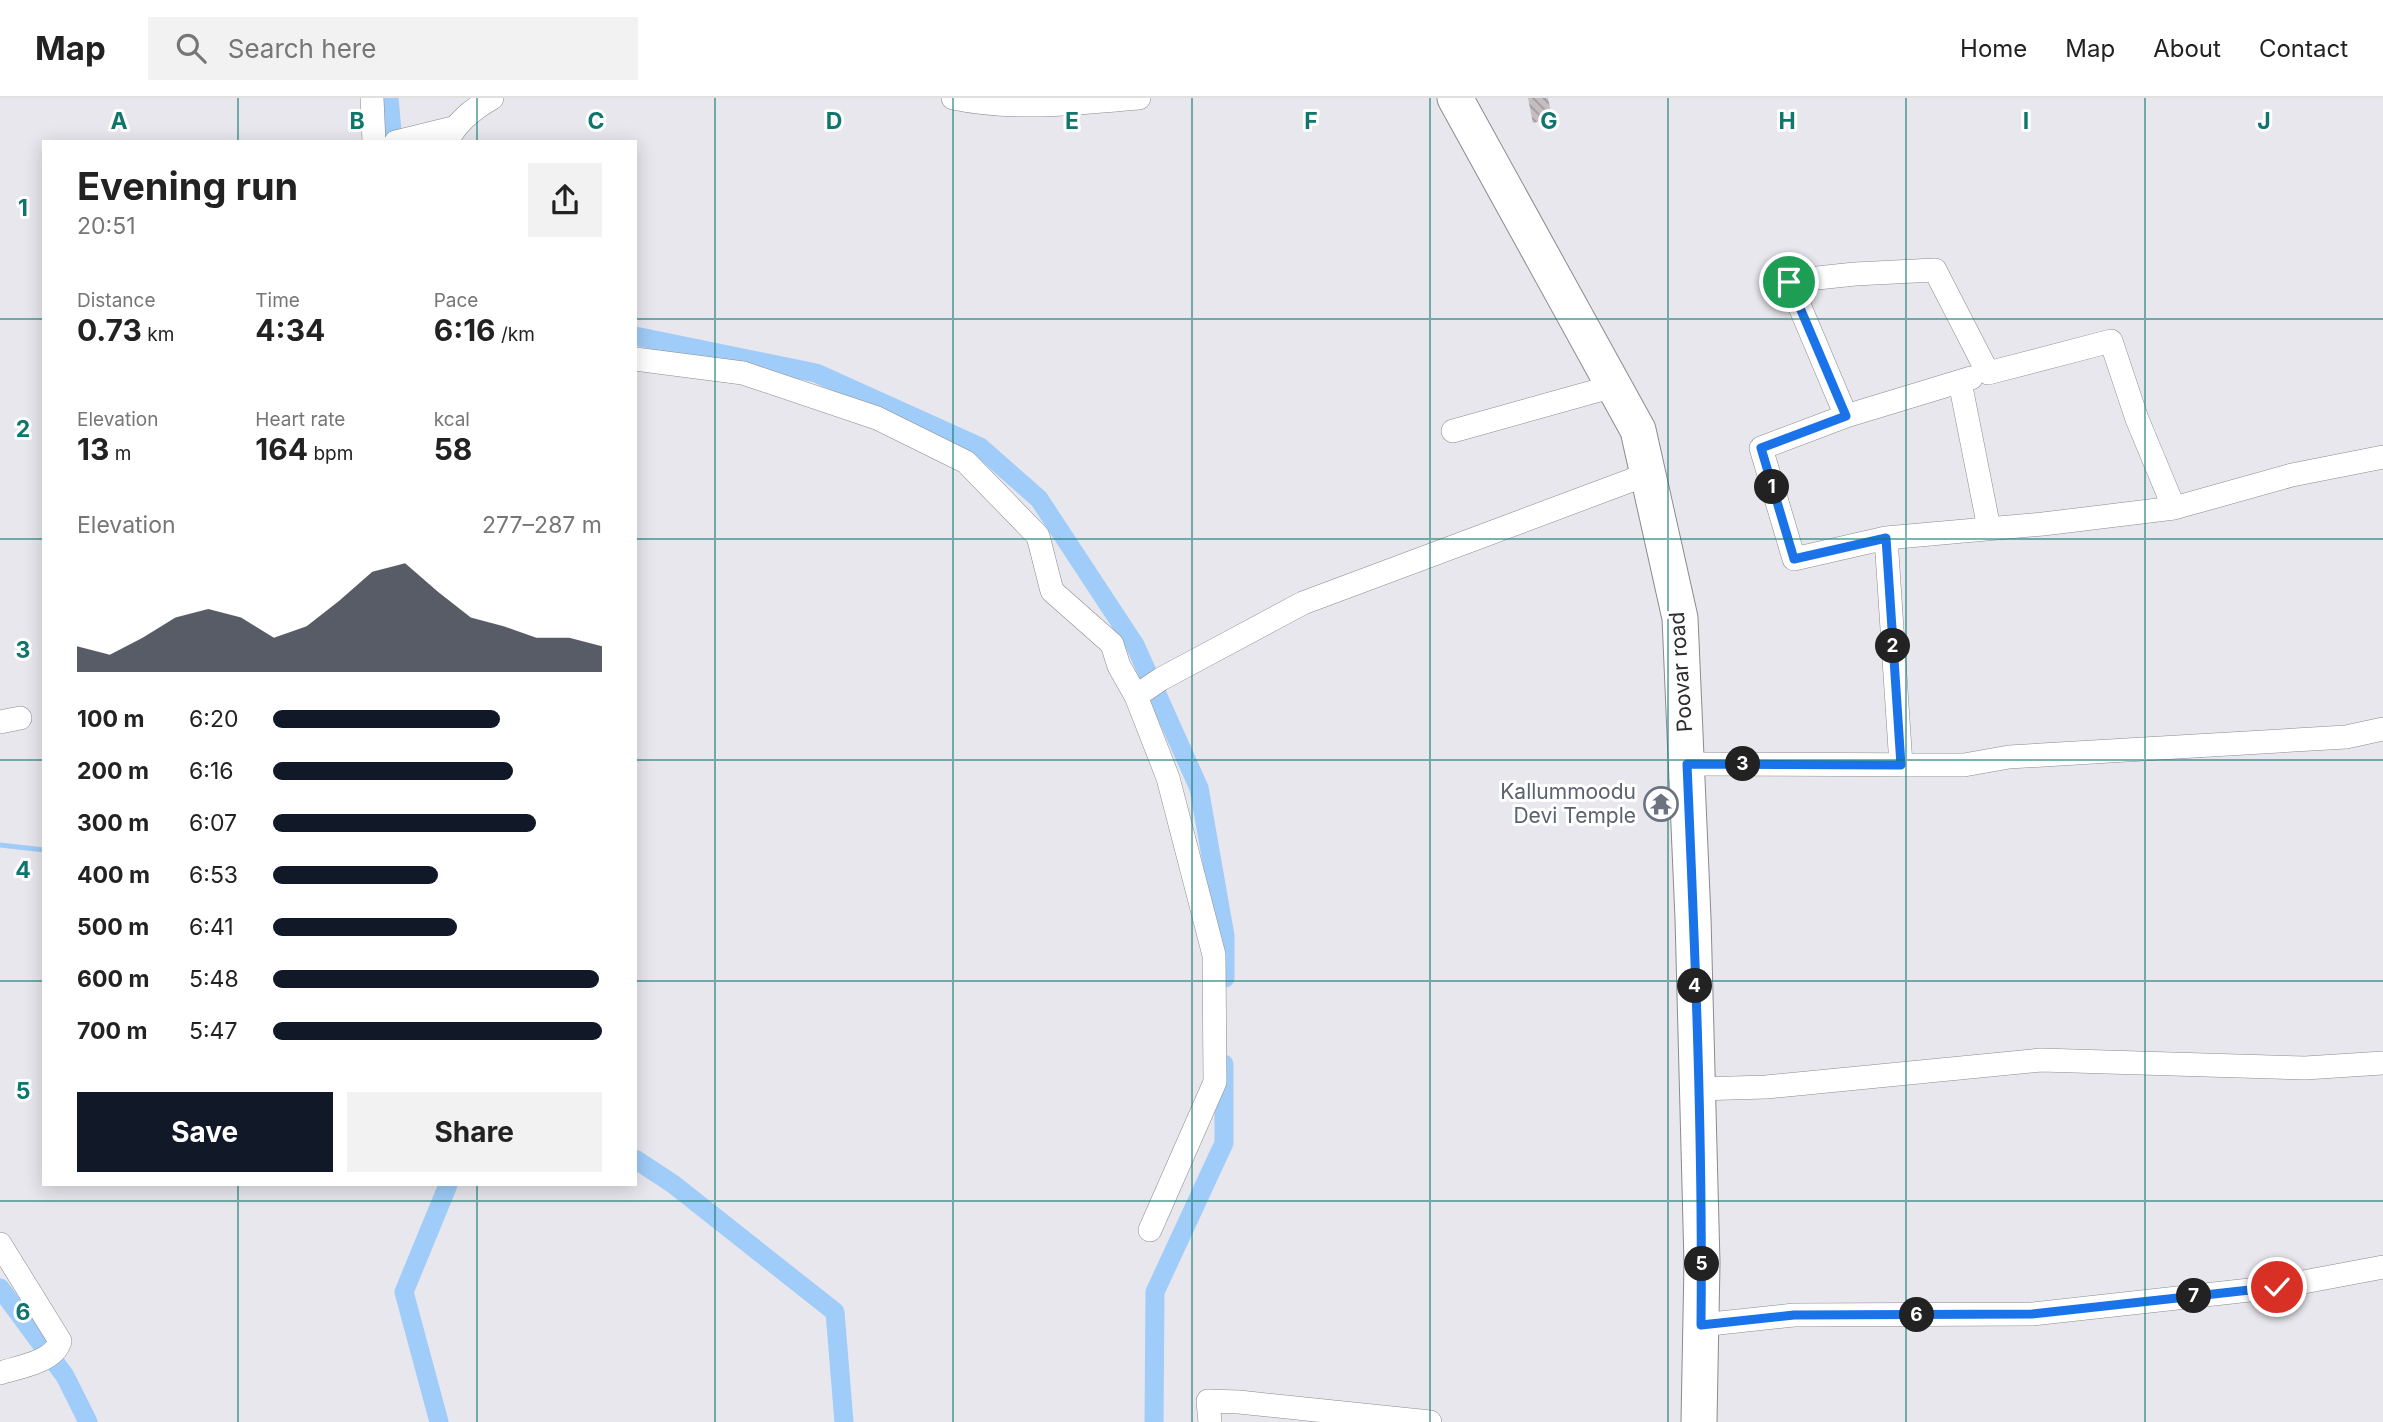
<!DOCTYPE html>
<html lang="en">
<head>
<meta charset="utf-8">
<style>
	body { margin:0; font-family:Inter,sans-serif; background:#f2f2f2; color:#222; height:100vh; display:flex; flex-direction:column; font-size:26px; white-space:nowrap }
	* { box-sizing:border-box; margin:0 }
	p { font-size:23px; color:#767676 }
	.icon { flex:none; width:38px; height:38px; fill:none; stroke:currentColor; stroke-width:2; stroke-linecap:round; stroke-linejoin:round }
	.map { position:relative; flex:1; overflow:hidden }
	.panel { position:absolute; left:42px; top:42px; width:595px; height:1046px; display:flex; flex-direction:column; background:#fff; border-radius:0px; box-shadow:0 4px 18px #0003 }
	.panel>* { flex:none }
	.pin { position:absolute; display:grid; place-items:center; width:60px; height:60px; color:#fff; margin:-30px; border:4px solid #fff; border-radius:50%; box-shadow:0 2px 7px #0007 }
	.km { position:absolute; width:35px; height:35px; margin:-18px; border-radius:50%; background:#222; color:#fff; font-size:19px; line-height:35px; text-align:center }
	.round { display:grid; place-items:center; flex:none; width:74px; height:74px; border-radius:0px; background:#f2f2f2 }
	.overview { display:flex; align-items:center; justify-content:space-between; height:119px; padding:0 35px }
	h1 { font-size:38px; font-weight:700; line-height:52px }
	.figures { display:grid; grid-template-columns:repeat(3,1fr); gap:10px; height:119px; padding:7px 35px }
	.figures div { display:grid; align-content:center }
	.figures b { font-size:30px; font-weight:700 }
	.figures small { font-size:19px; font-weight:400 }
	.figures p { font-size:19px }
	.chart { height:196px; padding:14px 35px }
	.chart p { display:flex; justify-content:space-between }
	.chart svg { width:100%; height:126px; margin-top:7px; fill:#111827; opacity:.7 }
	.button { display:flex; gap:14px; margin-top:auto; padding:14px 35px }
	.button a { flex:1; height:80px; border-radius:0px; background:#111827; color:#fff; font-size:28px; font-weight:700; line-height:80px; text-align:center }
	.button a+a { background:#f2f2f2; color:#222 }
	ul { padding:0 35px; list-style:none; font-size:23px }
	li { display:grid; grid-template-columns:112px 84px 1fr; align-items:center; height:52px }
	li i { height:18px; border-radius:9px; background:#111827 }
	header { display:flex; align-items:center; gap:42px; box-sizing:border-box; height:98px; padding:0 35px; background:#fff; border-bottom:2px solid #e0e0e0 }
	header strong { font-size:33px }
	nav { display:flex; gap:38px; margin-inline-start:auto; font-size:24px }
	.search { width:490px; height:63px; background:#f2f2f2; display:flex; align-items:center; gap:18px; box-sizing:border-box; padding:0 24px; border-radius:0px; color:#767676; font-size:26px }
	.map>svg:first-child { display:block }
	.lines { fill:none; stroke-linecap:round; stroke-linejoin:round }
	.stream { stroke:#9fccf8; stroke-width:5 }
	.canal { stroke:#9fccf8; stroke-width:19 }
	.building { fill:url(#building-back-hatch) }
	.street-casing { stroke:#8a8a90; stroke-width:24 }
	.primary-casing { stroke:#8a8a90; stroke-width:37 }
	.street { stroke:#fff; stroke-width:23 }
	.primary { stroke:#fff; stroke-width:35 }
	.route-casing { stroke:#fff; stroke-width:14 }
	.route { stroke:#1a73e8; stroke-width:9 }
	.grid { fill:none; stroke:#0f766e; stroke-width:2; stroke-opacity:0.55 }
	.labels { text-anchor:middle; stroke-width:6; stroke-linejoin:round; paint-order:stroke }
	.street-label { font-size:21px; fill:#2d2d2f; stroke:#fff }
	.worship-label { font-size:21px; fill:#5b616d; stroke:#fff; text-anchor:end }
	.grid-label { font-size:23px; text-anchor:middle; font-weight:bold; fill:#0f766e; stroke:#fff; stroke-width:6; stroke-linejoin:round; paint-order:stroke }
</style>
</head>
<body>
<header>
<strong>Map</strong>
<div class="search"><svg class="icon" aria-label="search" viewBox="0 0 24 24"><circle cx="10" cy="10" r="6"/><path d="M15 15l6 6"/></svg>Search here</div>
<nav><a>Home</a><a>Map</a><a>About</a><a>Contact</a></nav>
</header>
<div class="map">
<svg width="2383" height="1324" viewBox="0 0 2383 1324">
	<defs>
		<pattern id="building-back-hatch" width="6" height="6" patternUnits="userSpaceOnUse" patternTransform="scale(1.75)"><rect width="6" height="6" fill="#c5bdbf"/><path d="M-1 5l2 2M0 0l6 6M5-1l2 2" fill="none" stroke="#a09a9c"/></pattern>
	</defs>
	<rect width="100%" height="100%" fill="#e7e7ed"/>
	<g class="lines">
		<path class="stream" d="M0 747 44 752"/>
		<path class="canal" d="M389 0 393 44
			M635 238 816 275 980 349 1039 401 1135 547 1199 690 1225 838V880
			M635 1061 673 1086 835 1214 844 1324
			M0 1190 65 1278 88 1324
			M439 1324 404 1194 448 1087
			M1154 1324 1155 1194 1224 1045V966"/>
	</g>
	<path class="building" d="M1528 0H1548L1552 20 1533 25Z"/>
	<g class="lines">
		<g class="street-casing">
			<path id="street" d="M372 0 374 44
				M953 0C1015 13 1077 5 1139 0
				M396 44 453 30
				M447 44C456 24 473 11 492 0
				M635 261 743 275 877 320 966 364 1038 438 1052 493 1112 546 1119 568 1136 598 1168 680 1214 857 1215 984 1150 1132
				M1960 284 1989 430
				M1846 318 1971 280
				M1453 333 1614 288
				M2174 410 2137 321 2111 243 1988 275 1935 172 1855 176 1789 183 1846 318 1761 350 1794 461 1886 440 2043 426 2174 410 2292 377 2383 359
				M1886 440 1901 667
				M1136 598 1161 581 1303 505 1648 376
				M0 624 20 620
				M1687 666 1964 667 2009 659 2346 639 2383 631
				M1697 991 1766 989 2041 962 2305 970 2383 965
				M0 1146 60 1243C54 1264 19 1269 0 1275
				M1701 1227 1794 1217 2032 1216 2277 1189 2383 1169
				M1210 1324 1208 1303 1239 1304 1430 1324"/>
		</g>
		<g class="primary-casing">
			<path id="primary" d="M1455 0 1638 332 1680 520 1693 820 1702 1165 1699 1324"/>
		</g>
		<use href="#street" class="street"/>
		<use href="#primary" class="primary"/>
	</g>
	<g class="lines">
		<g class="route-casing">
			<path id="route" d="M1789 184 1846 318 1761 350 1794 461 1886 440 1901 667 1687 666C1695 852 1703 1040 1701 1227L1794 1217 2032 1216 2277 1189"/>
		</g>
		<use href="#route" class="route"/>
	</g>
	<path class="grid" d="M238 0V44M477 0V44M715 0V1324M953 0V1324M1192 0V1324M1430 0V1324M1668 0V1324M1906 0V1324M2145 0V1324M0 221H44M635 221H2383M0 441H44M635 441H2383M0 662H44M635 662H2383M0 883H44M635 883H2383M238 1087V1324M477 1087V1324M0 1103H2383"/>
	<defs>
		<g id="temple-ring" transform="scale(1.75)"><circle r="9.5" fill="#fff" stroke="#6b7280" stroke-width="1.5"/><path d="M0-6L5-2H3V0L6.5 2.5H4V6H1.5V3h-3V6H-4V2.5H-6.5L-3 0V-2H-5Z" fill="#6b7280"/></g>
	</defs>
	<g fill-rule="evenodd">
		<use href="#temple-ring" x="1661" y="706"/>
	</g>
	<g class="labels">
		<g class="street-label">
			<text transform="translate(1681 574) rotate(-94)" y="7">Poovar road</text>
		</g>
		<g class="worship-label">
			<text x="1636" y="701">Kallummoodu<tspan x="1636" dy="24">Devi Temple</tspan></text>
		</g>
	</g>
	<g class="grid-label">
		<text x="119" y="31">A</text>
		<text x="357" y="31">B</text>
		<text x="596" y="31">C</text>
		<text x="834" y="31">D</text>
		<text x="1072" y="31">E</text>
		<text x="1311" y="31">F</text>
		<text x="1549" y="31">G</text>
		<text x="1787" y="31">H</text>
		<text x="2026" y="31">I</text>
		<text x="2264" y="31">J</text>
		<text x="23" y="118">1</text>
		<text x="23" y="339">2</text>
		<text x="23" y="560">3</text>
		<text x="23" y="780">4</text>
		<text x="23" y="1001">5</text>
		<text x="23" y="1222">6</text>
	</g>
</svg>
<div class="pin" style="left:1789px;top:184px;background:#1e9e55"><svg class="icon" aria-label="arrive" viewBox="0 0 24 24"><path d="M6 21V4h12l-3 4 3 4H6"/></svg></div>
<div class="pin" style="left:2277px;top:1189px;background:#d93025"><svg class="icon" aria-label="check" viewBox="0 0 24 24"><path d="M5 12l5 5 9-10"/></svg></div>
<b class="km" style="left:1772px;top:389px">1</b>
<b class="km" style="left:1893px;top:548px">2</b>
<b class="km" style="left:1743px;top:666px">3</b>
<b class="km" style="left:1695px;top:888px">4</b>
<b class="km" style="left:1702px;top:1166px">5</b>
<b class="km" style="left:1917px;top:1217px">6</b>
<b class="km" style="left:2194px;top:1198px">7</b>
<section class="panel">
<div class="overview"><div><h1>Evening run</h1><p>20:51</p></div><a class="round"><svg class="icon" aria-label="share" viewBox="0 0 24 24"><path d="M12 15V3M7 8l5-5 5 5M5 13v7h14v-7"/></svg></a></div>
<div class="figures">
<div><p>Distance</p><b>0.73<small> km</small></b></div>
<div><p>Time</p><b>4:34</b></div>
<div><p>Pace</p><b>6:16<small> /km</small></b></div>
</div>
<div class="figures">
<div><p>Elevation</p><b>13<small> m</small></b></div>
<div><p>Heart rate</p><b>164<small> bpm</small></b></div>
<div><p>kcal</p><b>58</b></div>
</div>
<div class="chart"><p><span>Elevation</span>277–287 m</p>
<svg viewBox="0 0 160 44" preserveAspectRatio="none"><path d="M0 44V35L10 38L20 32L30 25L40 22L50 25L60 32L70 28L80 19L90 9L100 6L110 16L120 25L130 28L140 32L150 32L160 35V44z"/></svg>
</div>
<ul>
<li><b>100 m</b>6:20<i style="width:69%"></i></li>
<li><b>200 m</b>6:16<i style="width:73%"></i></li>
<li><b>300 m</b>6:07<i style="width:80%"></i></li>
<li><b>400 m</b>6:53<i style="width:50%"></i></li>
<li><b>500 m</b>6:41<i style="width:56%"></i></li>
<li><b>600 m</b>5:48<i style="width:99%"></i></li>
<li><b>700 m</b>5:47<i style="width:100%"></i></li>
</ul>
<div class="button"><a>Save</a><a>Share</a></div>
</section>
</div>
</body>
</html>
